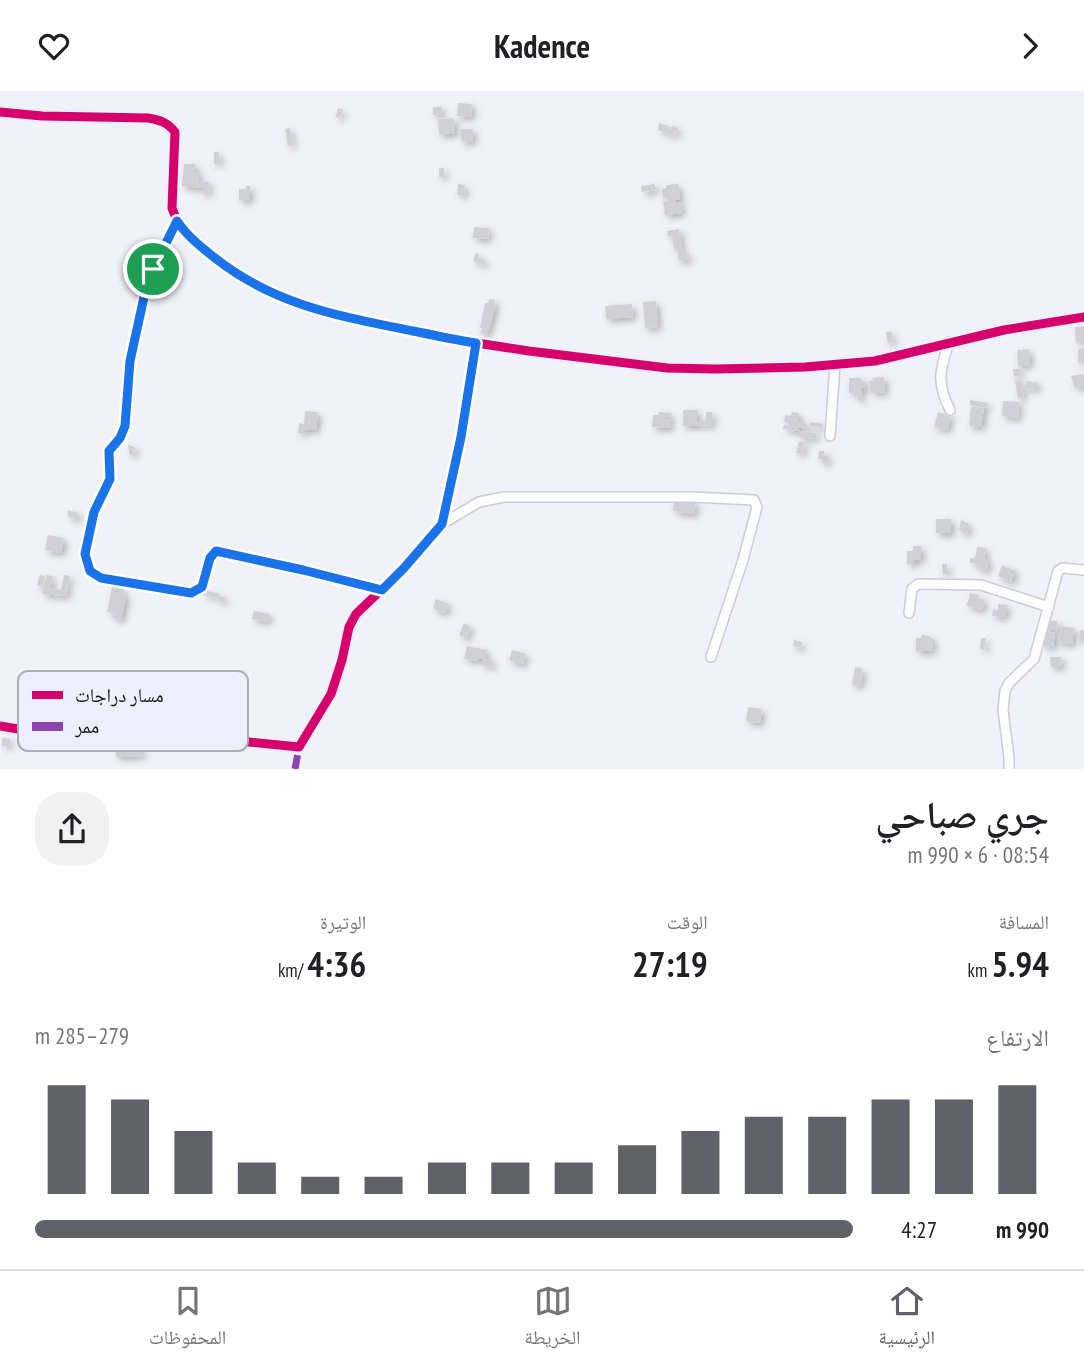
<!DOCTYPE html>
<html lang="ar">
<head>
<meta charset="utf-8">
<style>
	body { margin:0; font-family:"PT Sans Narrow","Noto Naskh Arabic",sans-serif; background:#f2f2f2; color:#202124; direction:rtl; height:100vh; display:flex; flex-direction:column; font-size:26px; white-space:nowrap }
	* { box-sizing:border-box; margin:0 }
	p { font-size:23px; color:#757577 }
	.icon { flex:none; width:38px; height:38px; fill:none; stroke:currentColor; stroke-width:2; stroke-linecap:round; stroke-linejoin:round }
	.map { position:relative; height:678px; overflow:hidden; direction:ltr }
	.details { display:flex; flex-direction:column; background:#fff; flex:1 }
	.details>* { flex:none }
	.pin { position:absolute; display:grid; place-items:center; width:60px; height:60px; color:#fff; margin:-30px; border:4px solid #fff; border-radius:50%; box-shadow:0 2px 7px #0007 }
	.round { display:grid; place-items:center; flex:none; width:74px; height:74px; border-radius:28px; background:#f2f2f2 }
	.overview { display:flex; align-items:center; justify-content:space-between; height:119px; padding:0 35px }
	h1 { font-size:38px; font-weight:600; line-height:52px }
	.figures { display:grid; grid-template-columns:repeat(3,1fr); gap:10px; height:119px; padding:7px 35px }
	.figures div { display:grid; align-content:center }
	.figures b { font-size:35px; font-weight:600 }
	.figures small { font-size:19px; font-weight:400 }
	.figures p { font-size:19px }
	.chart { height:196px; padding:14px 35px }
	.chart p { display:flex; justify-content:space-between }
	.chart svg { width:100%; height:126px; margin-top:7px; stroke:#606268; stroke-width:6 }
	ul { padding:0 35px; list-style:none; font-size:23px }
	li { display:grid; grid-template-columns:112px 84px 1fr; align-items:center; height:52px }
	li i { height:18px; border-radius:9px; background:#606268 }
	header { display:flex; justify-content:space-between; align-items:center; height:91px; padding:0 35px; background:#fff; font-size:32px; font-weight:600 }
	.dock { display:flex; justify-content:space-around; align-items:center; height:98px; border-top:2px solid #e0e0e0; background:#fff; font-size:19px; color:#757577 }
	.dock a { display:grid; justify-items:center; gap:4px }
	.dock .current { color:#606268 }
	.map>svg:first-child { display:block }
	.building { fill:#d1d0d6; filter:url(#shadow) }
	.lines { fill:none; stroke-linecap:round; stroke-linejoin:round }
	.minor-casing { stroke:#cccdd4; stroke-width:12 }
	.minor { stroke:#fdfdfe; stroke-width:9 }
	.quiet { stroke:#8e44ad; stroke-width:7; stroke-dasharray:14 7; stroke-linecap:butt }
	.cycleway-casing { stroke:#edf0fc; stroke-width:13 }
	.cycleway { stroke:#d6006c; stroke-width:9 }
	.route-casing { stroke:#fff; stroke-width:14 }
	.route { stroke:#1a73e8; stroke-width:9 }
	.key { fill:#edf0fc; stroke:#abaeb8; stroke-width:2 }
	.key-label { font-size:19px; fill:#12141b }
</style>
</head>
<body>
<header><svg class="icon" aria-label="forward" viewBox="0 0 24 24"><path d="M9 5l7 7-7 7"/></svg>Kadence<svg class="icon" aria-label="heart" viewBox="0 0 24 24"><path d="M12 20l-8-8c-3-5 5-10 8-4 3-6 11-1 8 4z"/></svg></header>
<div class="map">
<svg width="1084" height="678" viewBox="0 0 1084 678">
	<defs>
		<filter id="shadow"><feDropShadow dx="3.5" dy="3.5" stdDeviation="3.5" flood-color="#0004"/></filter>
	</defs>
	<rect width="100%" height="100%" fill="#f0f2f8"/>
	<path class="building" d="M458 12 472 13 471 26 457 25Z
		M433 16H442V24H433Z
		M338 17 343 18 341 27 336 26Z
		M454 27 455 43H439L438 28Z
		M659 32 669 35 667 43 658 39Z
		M672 35 677 36 679 42 676 43 675 39 673 45 669 44Z
		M290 37 293 54 288 55 285 38Z
		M461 38H473V51L461 50Z
		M214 61H219V73H214Z
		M184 73H195V81H199L198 90 209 91 208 103H203V97L182 95Z
		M439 77H444V87L439 86Z
		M458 93 465 94 464 105 457 104Z
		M655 93 656 99 642 101 641 95Z
		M678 93 680 108 676 109V112L681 111 682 122 665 124 663 110H668L667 106 663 107 662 98 666 97V94Z
		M246 95H250V109H239V98H246Z
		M474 136 489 137 488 148 473 147Z
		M679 138 683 164 689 163 690 168 679 170 677 158H674L672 145 668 146 667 140Z
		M476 162 479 163 478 167 486 169 484 174 473 170Z
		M489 208 495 209 494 214H496L487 244 481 242 482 237H480L485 212H488Z
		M656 210 658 236 645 237 643 211Z
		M632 213 633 226 606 228 605 215Z
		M1084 235V250L1076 251 1075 236Z
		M891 240 894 251 888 252 886 241Z
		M1084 257V271L1078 272V258Z
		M1029 258 1030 274 1018 275 1017 259Z
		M1013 278H1020V285H1014Z
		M1084 283V295L1075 297 1071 285Z
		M884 286 885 301 873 302V298L870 299 869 290H873L872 287Z
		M849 287H861V291H866V297H861L862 309H858L856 302H849Z
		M1021 289 1024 306 1018 307 1015 290Z
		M1026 290 1037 291V298L1026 297Z
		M970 309 988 312 987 317 970 314Z
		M1003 310 1019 311 1018 327 1002 325Z
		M971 316 984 317 981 336 969 335Z
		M683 319H697V330H706V321H712V334L683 335Z
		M305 320 318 321 316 339H304V342H298L299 332 304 333Z
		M659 321 672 322 671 326H666V328H671L670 337 652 336 653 324H659Z
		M792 321 799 322V331L806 332V338L799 336 798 340 783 338 784 334 790 335V332L784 331 785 324 791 325Z
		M938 321 951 325 947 339 934 336Z
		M810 331 823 333 822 337 809 335Z
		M799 340 817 342 816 348 799 346Z
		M799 350 804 351 802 363 796 362Z
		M128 354 135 356 134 364 129 363Z
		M819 360H824V364L828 365 827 373 823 372V368H818Z
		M674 408 696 411 694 423 673 420Z
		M68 419 78 422V428L68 426Z
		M936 428H951V442H936Z
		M961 429 969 433 967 443 959 439Z
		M48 444 64 447 61 462 45 459Z
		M913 455H921V469H913V473H907V460H913Z
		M977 456 986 457 984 468H989L987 479 978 478 979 473 970 472V467L975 468Z
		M942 473H947L948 483H943Z
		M1002 474 1016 480 1011 491 998 485Z
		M40 484 45 485 43 496 37 494Z
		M47 484 53 485 50 497 61 499 64 484 70 485 66 505 42 503Z
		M112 496 124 498 123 504 126 505 121 529 113 527 114 522 107 521Z
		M204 499 220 503 219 505 225 506 224 511 218 510 219 507 203 504Z
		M970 502 979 504 978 507 985 509 982 519 967 515Z
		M436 508 449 513 445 522 433 517Z
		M998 513 1008 514 1004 526 992 525 993 518 998 519Z
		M254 520 270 523 268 531 252 528Z
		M1047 530H1057L1058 542H1055V539H1049L1048 541 1055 542 1053 556 1042 554 1044 538H1047Z
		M464 532 471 536 466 547 459 544Z
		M1061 535 1074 537 1072 553 1058 551Z
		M1080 539H1084V551H1080Z
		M921 544 930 545V547H933V560H916V547H921Z
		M981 547H986L984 559 980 558Z
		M794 549 802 551 801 557 793 555Z
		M467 555 487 559 485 568 478 567 477 570 464 568Z
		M512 559 526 563 523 573 509 569Z
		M1050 566H1061L1062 576H1051Z
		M483 568 493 570 492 576 482 574Z
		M855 576 862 577 861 594 852 595Z
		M748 616 762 618 760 632 746 630Z
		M2 647 10 648 9 655H2Z
		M136 654V661H139V656H142L143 665 116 666 115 655Z"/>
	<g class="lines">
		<g class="minor-casing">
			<path id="minor" d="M0 21 42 25 148 27C160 29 167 31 175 41L172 117 177 130 184 141 230 178 268 201 316 220 361 230 457 249 529 260 667 277 715 278 805 276 875 270 1004 239 1084 226
				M177 130 153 178 146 196 130 269 125 335 120 347 109 360 110 388 94 421 85 463 90 480 101 487 191 502 202 496 210 467 216 460 381 498
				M949 251C940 279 936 291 950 319
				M830 345 835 274
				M442 433 479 411 504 406H692L754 409 757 416 743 469 711 566
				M909 522 912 498 918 493 981 494 1049 516
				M0 635 24 639 54 647 87 650 124 644 219 648 299 656 331 603 342 569 349 536 356 523 404 477 442 433 461 346 476 252
				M1009 678V666L1003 619 1005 600 1009 592 1034 568 1058 480 1063 477 1084 479"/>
		</g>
		<use href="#minor" class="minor"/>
		<path class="quiet" d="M295 678 299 656"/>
		<g class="cycleway-casing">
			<path id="cycleway" d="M0 21 42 25 148 27C160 29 167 31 175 41L172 117 177 130 184 141 230 178 268 201 316 220 361 230 457 249 529 260 667 277 715 278 805 276 875 270 1004 239 1084 226
				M0 635 24 639 54 647 87 650 124 644 219 648 299 656 331 603 342 569 349 536 356 523 404 477 442 433 461 346 476 252"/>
		</g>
		<use href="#cycleway" class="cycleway"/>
	</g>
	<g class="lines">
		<g class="route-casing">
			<path id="route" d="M177 130C187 145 201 156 215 167 276 215 340 225 413 240 434 244 455 249 476 252L461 346 442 433 404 477 382 499 303 479 216 460 210 467 202 496 191 502 101 487 90 480 85 463 94 421 110 388 109 360 120 347 125 335 130 270 146 197 153 178Z"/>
		</g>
		<use href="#route" class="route"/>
	</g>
	<rect x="18" y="580" width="230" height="80" rx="10" class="key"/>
	<rect x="32" y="600" width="31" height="8" fill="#d6006c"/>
	<rect x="32" y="631" width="31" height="9" fill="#8e44ad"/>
	<g class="key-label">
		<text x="75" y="611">مسار دراجات</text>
		<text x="75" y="642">ممر</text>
	</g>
</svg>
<div class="pin" style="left:153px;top:178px;background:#1e9e55"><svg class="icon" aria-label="arrive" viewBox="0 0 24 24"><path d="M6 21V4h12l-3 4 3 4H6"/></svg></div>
</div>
<section class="details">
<div class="overview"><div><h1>جري صباحي</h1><p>08:54 · 6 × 990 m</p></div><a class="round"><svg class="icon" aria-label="share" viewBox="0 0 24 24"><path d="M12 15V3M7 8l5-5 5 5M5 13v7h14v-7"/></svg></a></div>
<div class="figures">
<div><p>المسافة</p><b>5.94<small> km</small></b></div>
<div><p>الوقت</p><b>27:19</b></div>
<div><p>الوتيرة</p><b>4:36<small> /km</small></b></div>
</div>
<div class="chart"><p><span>الارتفاع</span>279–285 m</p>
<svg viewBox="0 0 160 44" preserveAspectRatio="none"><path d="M5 44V6M15 44V11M25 44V22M35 44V33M45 44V38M55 44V38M65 44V33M75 44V33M85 44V33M95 44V27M105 44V22M115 44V17M125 44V17M135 44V11M145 44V11M155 44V6"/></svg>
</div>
<ul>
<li><b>990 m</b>4:27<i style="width:100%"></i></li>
</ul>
</section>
<nav class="dock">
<a class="current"><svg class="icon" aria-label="home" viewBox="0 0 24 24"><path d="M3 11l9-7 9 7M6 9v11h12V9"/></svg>الرئيسية</a>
<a><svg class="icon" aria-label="map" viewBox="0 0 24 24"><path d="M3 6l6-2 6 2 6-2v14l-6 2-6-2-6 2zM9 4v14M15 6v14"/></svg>الخريطة</a>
<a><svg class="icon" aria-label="saved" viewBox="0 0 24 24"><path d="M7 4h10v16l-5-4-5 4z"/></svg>المحفوظات</a>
</nav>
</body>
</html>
